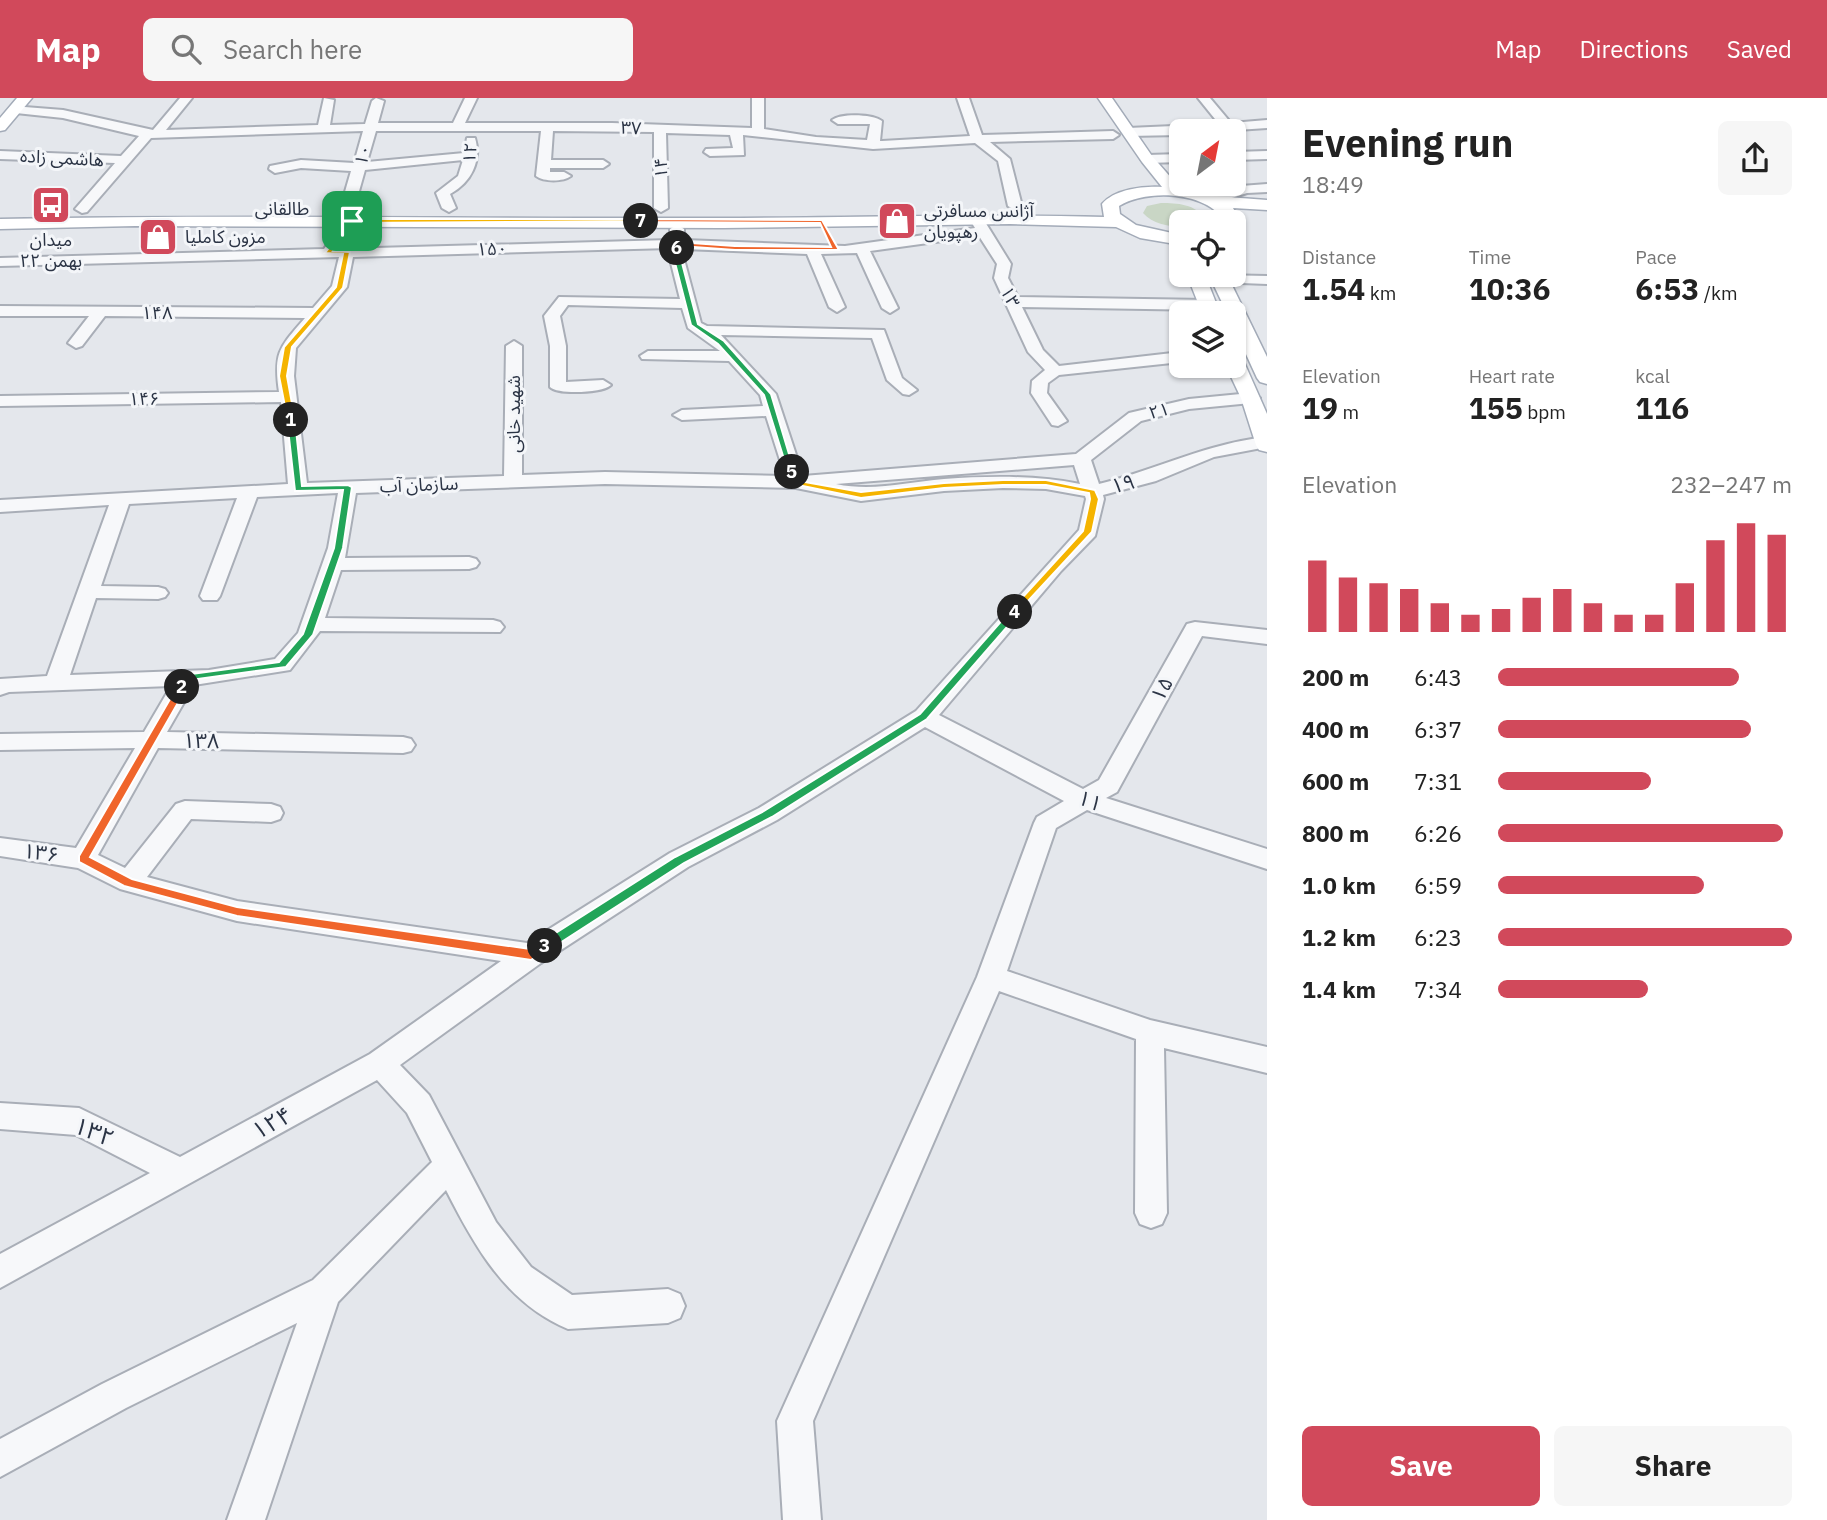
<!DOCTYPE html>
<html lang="en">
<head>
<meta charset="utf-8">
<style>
	body { margin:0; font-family:"IBM Plex Sans","Noto Sans Arabic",sans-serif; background:#f6f6f6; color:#222; height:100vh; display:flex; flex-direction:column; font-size:26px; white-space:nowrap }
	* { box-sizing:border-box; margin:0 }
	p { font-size:23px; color:#767676 }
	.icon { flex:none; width:38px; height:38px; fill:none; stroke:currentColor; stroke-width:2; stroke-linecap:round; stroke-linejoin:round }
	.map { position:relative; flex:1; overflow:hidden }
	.side { display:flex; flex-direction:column; background:#fff; width:560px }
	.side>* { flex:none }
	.needle { width:46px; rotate:32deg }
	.buttons { position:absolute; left:1169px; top:21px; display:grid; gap:14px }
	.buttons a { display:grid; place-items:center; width:77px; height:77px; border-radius:10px; background:#fff; box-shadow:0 2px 5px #0004; font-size:35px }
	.pin { position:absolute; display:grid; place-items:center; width:60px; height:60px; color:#fff; margin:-30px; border-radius:14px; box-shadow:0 4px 10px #0006 }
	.km { position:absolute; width:35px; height:35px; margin:-18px; border-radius:50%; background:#222; color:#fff; font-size:19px; line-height:35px; text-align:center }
	.round { display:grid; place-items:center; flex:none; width:74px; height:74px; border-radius:10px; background:#f6f6f6 }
	.overview { display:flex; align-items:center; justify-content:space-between; height:119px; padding:0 35px }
	h1 { font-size:38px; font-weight:700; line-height:52px }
	.metrics { display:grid; grid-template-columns:repeat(3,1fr); gap:10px; height:119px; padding:7px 35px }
	.metrics div { display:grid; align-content:center }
	.metrics b { font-size:30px; font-weight:700 }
	.metrics small { font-size:19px; font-weight:400 }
	.metrics p { font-size:19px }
	.chart { height:196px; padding:14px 35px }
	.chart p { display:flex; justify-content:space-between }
	.chart svg { width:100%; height:126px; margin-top:7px; stroke:#d1495b; stroke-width:6 }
	.primary-button { display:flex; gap:14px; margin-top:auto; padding:14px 35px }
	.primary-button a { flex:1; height:80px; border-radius:10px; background:#d1495b; color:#fff; font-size:28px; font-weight:700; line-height:80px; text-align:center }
	.primary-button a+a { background:#f6f6f6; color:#222 }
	ul { padding:0 35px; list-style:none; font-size:23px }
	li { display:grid; grid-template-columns:112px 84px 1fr; align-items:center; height:52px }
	li i { height:18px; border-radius:9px; background:#d1495b }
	header { display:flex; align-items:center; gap:42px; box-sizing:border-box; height:98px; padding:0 35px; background:#d1495b; color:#fff }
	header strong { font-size:33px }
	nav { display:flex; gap:38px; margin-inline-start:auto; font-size:24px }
	.search { width:490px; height:63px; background:#f6f6f6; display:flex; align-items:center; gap:18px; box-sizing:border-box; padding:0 24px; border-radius:10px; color:#767676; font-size:26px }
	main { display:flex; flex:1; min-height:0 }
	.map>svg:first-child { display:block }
	.green { fill:#c9d6c5 }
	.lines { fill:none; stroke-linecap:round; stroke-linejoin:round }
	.minor-casing { stroke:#a9aeb7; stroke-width:4 }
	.major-casing { stroke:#a3abb8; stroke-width:3 }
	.minor { fill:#f7f8fa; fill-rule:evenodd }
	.major { fill:#fff; fill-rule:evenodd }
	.split-1 { fill:#f5b400; stroke:#fff; stroke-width:2 }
	.split-2 { fill:#22a559; stroke:#fff; stroke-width:2 }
	.split-3 { fill:#f0652b; stroke:#fff; stroke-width:2 }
	.split-4 { fill:#22a559; stroke:#fff; stroke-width:2 }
	.split-5 { fill:#f5b400; stroke:#fff; stroke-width:2 }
	.split-6 { fill:#22a559; stroke:#fff; stroke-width:2 }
	.split-7 { fill:#f0652b; stroke:#fff; stroke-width:2 }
	.split-8 { fill:#f5b400; stroke:#fff; stroke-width:2 }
	.labels { text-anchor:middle; stroke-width:6; stroke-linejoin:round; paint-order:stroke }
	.far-street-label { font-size:18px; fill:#2b3445; stroke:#f4f6f9 }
	.far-poi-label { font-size:18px; fill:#2b3445; stroke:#f4f6f9; text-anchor:start }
	.street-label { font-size:21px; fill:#2b3445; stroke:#f4f6f9 }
	.near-street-label { font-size:24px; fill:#2b3445; stroke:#f4f6f9 }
</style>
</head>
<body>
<header>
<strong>Map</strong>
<div class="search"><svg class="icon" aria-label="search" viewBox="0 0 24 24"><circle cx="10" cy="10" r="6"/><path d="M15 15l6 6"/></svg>Search here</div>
<nav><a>Map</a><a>Directions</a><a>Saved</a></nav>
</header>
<main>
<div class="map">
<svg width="1267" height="1422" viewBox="0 0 1267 1422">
	<rect width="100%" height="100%" fill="#e4e7ec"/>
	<path class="green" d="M1161 105C1177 105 1196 106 1205 121L1203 124H1181V129C1167 128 1153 126 1143 115L1147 108Z"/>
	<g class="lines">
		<g class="minor-casing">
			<path id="minor" d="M180 0H192L166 32 318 27 324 0 334 2 330 27 365 26 372 3 376 0 384 3 378 25H453L465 0H477L465 25H612L752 30V0H764V31L816 39 867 42 870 26H838L832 22C841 15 873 16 882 23L880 43H882L970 38 957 0H969L982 37 1113 33 1119 37 1113 41 990 44 1010 61 1022 108 1015 112 1008 108 998 63 975 45 873 51 743 37 744 57 710 58 704 54 706 51 733 50 730 37 666 35 668 110 661 114 654 110V34L553 33 551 62H603L609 66 603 70H550V74H564L571 78C563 84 544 84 536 78L541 33H376L367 64 464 55 467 40H475C482 63 471 85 450 96L456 110 449 114 442 110 436 95 458 78 463 62 365 72 354 111 347 115 340 111 351 73 301 70 275 75 269 71 270 68 301 62 354 65 363 33 151 40 87 114 82 115 75 111 115 65 0 61V53L121 58 139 38 63 20 16 15 12 14V8L63 12 153 32Z
				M1198 0H1210L1231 25 1267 22V30L1237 32 1234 36V33H1181V37L1128 38 1122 34 1128 30 1219 26Z
				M1267 53V61L1234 62V54Z
				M1181 56V64L1147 65 1141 61 1147 57Z
				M1267 86V94L1247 95 1210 107 1203 103 1241 88Z
				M977 118 982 119 1011 166 1008 180 1018 199 1207 202 1215 207 1207 212 1022 209 1043 252 1059 268 1181 254V264L1059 277 1048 285 1047 295 1067 323 1058 328 1052 327 1031 295 1032 283 1045 272 1028 254 994 180 997 166 979 138 870 153 898 210 890 215 882 210 857 155 821 156 845 209 837 214 829 209 807 156 684 151V161L701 225 707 228 884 232 902 280 917 292 909 297 903 296 887 282 872 240 721 237 776 296 803 378 1076 356 1129 315 1189 301 1251 295 1260 300 1251 305 1189 311 1141 323 1091 362 1099 386C1156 372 1208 345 1267 339V349L1214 359 1156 383 1103 397 1104 401 1095 438 1061 473 939 617 1083 691 1099 682 1187 526 1195 524 1267 532V546L1202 538 1117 694 1106 700 1267 751V771L1087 712 1056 730 1007 873 1150 922 1267 949V975L1164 950 1167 1115 1162 1126 1151 1130 1140 1126 1135 1115 1136 941 999 893 813 1323 821 1422H783L777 1323 977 879 1034 725 1037 719 1064 703 925 629 777 722 688 769 541 865 400 967 429 997 496 1124 531 1169 572 1197 668 1191 680 1196 685 1208 680 1220 668 1225 568 1231C506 1205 475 1149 446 1092L338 1204 265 1422H227L297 1225 126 1310 0 1379V1341L102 1286 313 1182 432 1064 407 1015 377 982 0 1190V1156L150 1075 76 1037 0 1031V1005L79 1010 180 1059 370 956 501 863 237 823 120 791 78 770 0 758V740L76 750 135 650 0 652V636L144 634 171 588 9 594 0 597V581L47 578 109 407 0 414V402L288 386 281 304 0 308V298L279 294C273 254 280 249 305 220L105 218 82 248 76 250 68 245 89 218H0V208L313 210 332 188 339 159 0 168V160L324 151 347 120 352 119 359 123 339 151 670 142V131L677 127 684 131V142L845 148 975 130 970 122ZM670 150V161L680 201 559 199 544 218 550 248V289C558 297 603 295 611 287L603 282 566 284V248L560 218 568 207 682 210 688 230 720 253H648L640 258 642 261 729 263 760 297 763 308 682 312 673 317 682 322 766 318 785 378 605 374 522 377V248L514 243 506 248 504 378 307 385 294 278 296 250 347 189 353 159ZM1074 367 1080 386C1035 377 990 378 944 381 907 384 873 394 836 386ZM605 386 796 390 861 403 944 393 1003 390 1046 391 1085 398 1086 401 1079 432 916 613 759 710 670 755 527 845 237 803 147 779 191 721 271 724 280 721 283 715 280 709 271 706 185 703 176 706 125 770 98 757 158 650 403 655 411 653 415 647 411 641 403 639 167 634 194 587 290 572 320 533 500 534 504 529 500 524 493 522 325 520 341 472 469 471 476 469 479 465 476 461 469 459 345 460 356 395ZM338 395 328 450 298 535 275 561 209 572 70 577 96 500 158 501 165 499 168 495 165 491 158 489 101 488 129 406 237 400 200 498 203 502H217L220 498 257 399Z
				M1219 177 1267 178V186L1215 184 1213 181Z"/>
		</g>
		<g class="major-casing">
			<path id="major" d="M17 0H32L5 32 0 33V20Z
				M1098 0H1112L1152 58 1180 90 1214 98 1267 102V112L1233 110 1241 124 1234 129V124H1225C1207 93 1147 91 1119 108L1120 116 1136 127 1181 137V147L1140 140 1116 129 1010 126 723 130 135 128 0 131V121C240 116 481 121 721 120 849 120 976 115 1104 119L1102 106C1115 91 1143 88 1162 89L1142 64Z
				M1187 177H1205L1220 215H1202Z
				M1209 177H1227L1267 259V286L1260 284 1257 280 1234 230V215H1227Z
				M1234 258 1241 260 1244 264 1267 316V354L1259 352 1256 347 1241 300 1226 268H1234Z"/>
		</g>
		<use href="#minor" class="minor"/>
		<use href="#major" class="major"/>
	</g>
	<path class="split-1" d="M350 122 355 123 333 153 350 154 343 190 292 249 287 278 295 322 288 324 279 278 284 249 336 189 343 156 325 155Z"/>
	<path class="split-2" d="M291 320 295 322 302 388 348 387 352 389 343 450 313 537 286 569 191 582 185 592H178L177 589 184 577 279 564 303 536 334 450 343 392 295 393 287 322Z"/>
	<path class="split-3" d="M182 586 187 589 90 759 132 781 237 809 530 851 545 843 551 848 531 862 237 818 124 788 79 764V758L177 589Z"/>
	<path class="split-4" d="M1011 512 1020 514 927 621 772 719 684 765 549 852H540V845L675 759 764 713 920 616Z"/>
	<path class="split-5" d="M792 371 797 374 800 383 861 394 944 385 1003 382H1046L1095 392 1099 401 1092 434 1015 517 1010 514 1011 512 1083 433 1090 401 1089 395 1046 387H1003L944 390 861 400 793 386 788 374Z"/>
	<path class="split-6" d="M677 148 680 150 681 161 698 226 724 243 771 296 795 376 788 374 764 297 718 246 691 227 674 161V150Z"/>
	<path class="split-7" d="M641 121 822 122 839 152H735L680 148 677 152 674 146 677 144 735 148 831 149 820 125 639 124Z"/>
	<path class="split-8" d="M352 121H641L645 123 350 125Z"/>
	<defs>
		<g id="bus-square" transform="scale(2.0125)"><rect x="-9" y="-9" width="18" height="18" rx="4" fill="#d1495b" stroke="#f4f6f9"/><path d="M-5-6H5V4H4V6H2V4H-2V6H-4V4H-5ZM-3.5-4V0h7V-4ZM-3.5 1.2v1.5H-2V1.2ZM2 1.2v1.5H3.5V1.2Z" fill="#fff"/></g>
		<g id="shop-square" transform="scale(2.0125)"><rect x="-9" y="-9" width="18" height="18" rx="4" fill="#d1495b" stroke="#f4f6f9"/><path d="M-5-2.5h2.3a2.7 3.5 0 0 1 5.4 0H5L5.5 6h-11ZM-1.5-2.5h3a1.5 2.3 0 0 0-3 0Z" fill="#fff"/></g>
	</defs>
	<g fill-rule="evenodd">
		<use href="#bus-square" x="51" y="107"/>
		<use href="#shop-square" x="897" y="123"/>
		<use href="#shop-square" x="158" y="139"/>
	</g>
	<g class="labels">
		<g class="far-street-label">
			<text transform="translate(631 30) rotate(3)" y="6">۳۷</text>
			<text transform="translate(470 55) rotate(-85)" y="6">۱۲</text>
			<text transform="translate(363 57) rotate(-74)" y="6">۱۰</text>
			<text transform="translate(62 60) rotate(3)" y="6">هاشمی زاده</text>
			<text transform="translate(661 70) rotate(-91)" y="6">۱۴</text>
			<text x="282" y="117">طالقانی</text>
			<text transform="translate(492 151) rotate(-2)" y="6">۱۵۰</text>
			<text transform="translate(1010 199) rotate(63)" y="6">۱۳</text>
			<text x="157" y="221">۱۴۸</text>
			<text transform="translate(144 301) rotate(-1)" y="6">۱۴۶</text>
			<text transform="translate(1159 313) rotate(-14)" y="6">۲۱</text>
			<text transform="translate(514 316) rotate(-90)" y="6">شهید خانی</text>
			<text transform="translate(419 387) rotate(-2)" y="6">سازمان آب</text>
		</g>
		<g class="far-poi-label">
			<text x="924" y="119">آژانس مسافرتی<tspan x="924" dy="21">رهپویان</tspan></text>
			<text x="185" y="145">مزون کاملیا</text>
			<text x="51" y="148" text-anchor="middle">میدان<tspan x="51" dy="21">۲۲ بهمن</tspan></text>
		</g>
		<g class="street-label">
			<text transform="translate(1123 386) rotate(-15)" y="7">۱۹</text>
			<text transform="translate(1162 591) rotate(-61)" y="7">۱۵</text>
			<text transform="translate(201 643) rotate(1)" y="7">۱۳۸</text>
			<text transform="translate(1090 703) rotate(21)" y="7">۱۱</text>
			<text transform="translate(41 755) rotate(8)" y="7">۱۳۶</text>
		</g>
		<g class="near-street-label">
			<text transform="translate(272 1025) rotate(-29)" y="8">۱۲۴</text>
			<text transform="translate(94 1034) rotate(22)" y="8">۱۳۲</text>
		</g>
	</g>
</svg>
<div class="buttons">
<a><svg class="needle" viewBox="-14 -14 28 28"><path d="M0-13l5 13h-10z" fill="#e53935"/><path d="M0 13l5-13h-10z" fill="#767676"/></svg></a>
<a><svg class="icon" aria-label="locate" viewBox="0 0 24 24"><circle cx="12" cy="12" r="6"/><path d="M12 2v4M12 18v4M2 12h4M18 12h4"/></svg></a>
<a><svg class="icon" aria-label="layers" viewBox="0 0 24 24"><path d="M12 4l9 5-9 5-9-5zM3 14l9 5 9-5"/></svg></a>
</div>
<div class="pin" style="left:352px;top:123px;background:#1e9e55"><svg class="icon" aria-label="arrive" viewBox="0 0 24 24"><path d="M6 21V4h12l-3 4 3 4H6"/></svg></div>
<b class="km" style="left:291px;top:322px">1</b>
<b class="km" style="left:182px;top:589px">2</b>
<b class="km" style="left:545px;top:848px">3</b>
<b class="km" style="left:1015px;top:514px">4</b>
<b class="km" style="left:792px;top:374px">5</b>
<b class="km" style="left:677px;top:150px">6</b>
<b class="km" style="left:641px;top:123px">7</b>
</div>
<section class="side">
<div class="overview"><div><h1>Evening run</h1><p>18:49</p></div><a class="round"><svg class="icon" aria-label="share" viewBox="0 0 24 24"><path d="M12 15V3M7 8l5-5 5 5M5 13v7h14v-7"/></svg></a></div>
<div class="metrics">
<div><p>Distance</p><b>1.54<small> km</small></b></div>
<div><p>Time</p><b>10:36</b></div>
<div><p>Pace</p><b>6:53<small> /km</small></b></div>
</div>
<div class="metrics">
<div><p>Elevation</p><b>19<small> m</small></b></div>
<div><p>Heart rate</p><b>155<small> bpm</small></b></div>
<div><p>kcal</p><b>116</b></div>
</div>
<div class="chart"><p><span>Elevation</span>232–247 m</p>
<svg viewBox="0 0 160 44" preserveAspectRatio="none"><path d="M5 44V19M15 44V25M25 44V27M35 44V29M45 44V34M55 44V38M65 44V36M75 44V32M85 44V29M95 44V34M105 44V38M115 44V38M125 44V27M135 44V12M145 44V6M155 44V10"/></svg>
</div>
<ul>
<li><b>200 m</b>6:43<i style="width:82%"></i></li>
<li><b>400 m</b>6:37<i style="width:86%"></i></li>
<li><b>600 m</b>7:31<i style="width:52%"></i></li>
<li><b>800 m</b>6:26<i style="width:97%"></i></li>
<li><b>1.0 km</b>6:59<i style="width:70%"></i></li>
<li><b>1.2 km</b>6:23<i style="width:100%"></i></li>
<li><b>1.4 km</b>7:34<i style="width:51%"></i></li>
</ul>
<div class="primary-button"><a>Save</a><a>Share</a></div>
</section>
</main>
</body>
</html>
